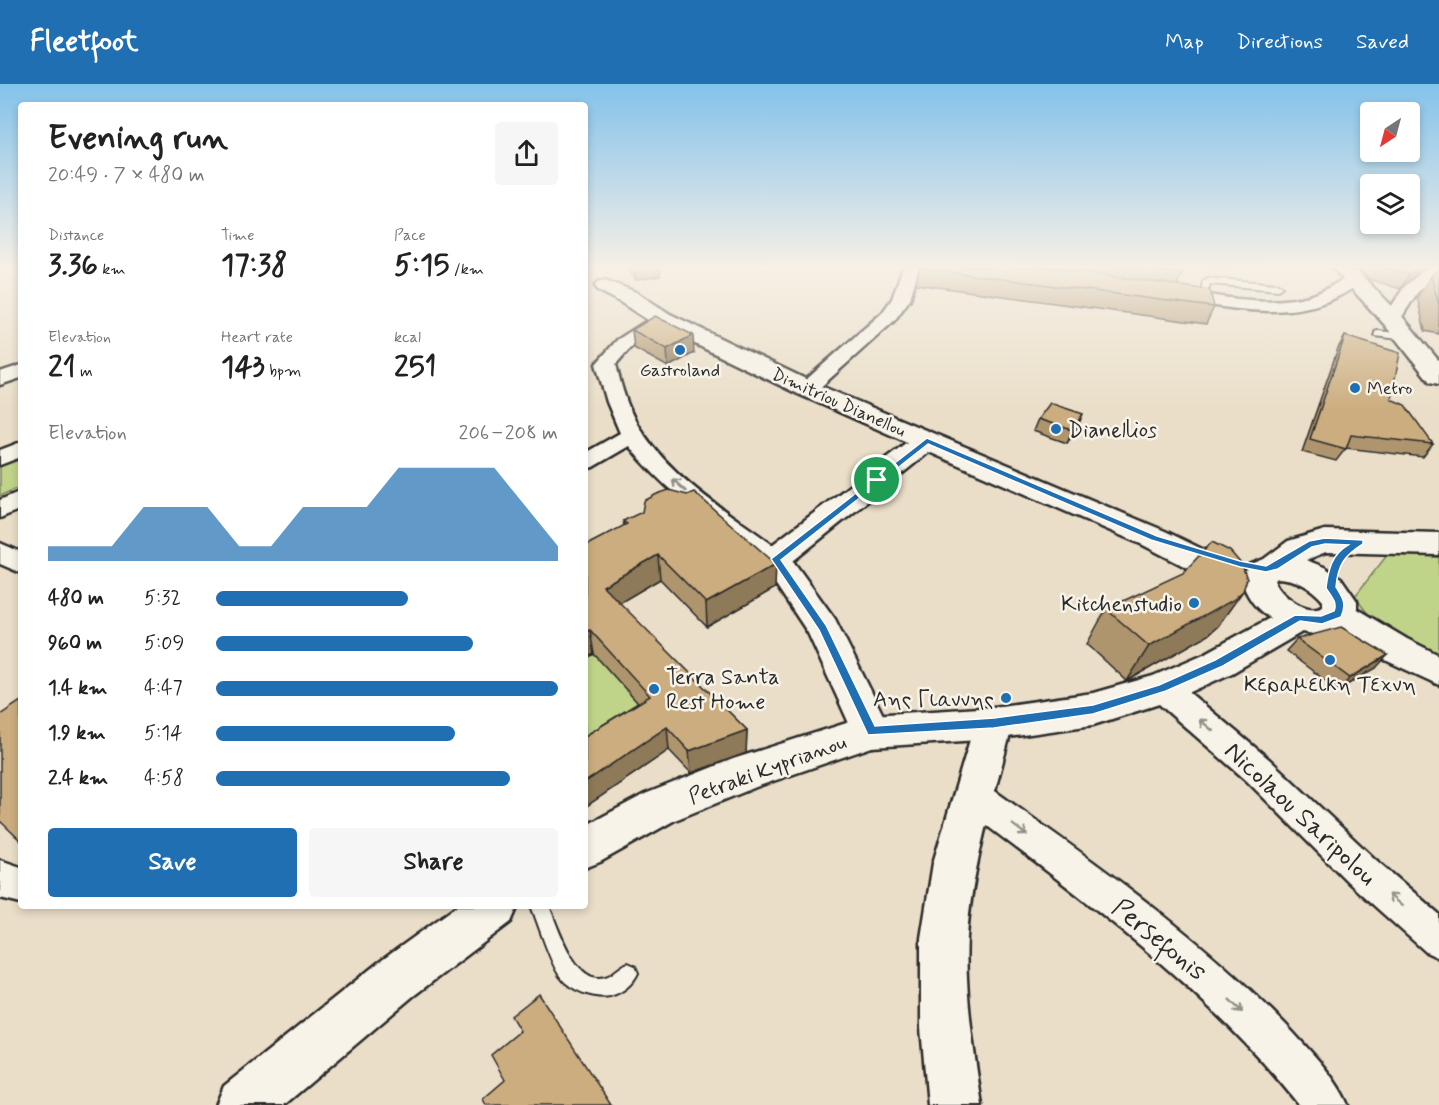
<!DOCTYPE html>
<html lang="en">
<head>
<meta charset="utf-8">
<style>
	body { margin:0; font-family:Mynerve,sans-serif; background:#f6f6f6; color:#222; height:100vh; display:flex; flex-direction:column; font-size:22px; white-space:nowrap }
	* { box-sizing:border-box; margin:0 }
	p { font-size:20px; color:#767676 }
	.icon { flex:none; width:33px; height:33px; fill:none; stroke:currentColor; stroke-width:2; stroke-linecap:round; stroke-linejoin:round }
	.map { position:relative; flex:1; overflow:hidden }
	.drawer { position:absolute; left:18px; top:18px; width:570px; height:807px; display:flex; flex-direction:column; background:#fff; border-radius:6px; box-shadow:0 3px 9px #0003 }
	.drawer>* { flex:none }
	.needle { width:39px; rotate:216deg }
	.controls { position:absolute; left:1360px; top:18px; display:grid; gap:12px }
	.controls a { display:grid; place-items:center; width:60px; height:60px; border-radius:6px; background:#fff; box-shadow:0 3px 9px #0003; font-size:30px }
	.pin { position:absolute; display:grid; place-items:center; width:51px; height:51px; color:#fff; margin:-26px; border:3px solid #fff; border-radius:50%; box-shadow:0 2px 6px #0007 }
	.round { display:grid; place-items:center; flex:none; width:63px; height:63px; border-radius:6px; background:#f6f6f6 }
	.headline { display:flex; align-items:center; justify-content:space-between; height:102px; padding:0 30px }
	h1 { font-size:33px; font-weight:700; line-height:45px }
	.figures { display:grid; grid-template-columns:repeat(3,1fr); gap:9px; height:102px; padding:6px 30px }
	.figures div { display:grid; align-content:center }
	.figures b { font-size:30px; font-weight:700 }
	.figures small { font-size:16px; font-weight:400 }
	.figures p { font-size:16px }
	.chart { height:168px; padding:12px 30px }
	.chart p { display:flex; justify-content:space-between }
	.chart svg { width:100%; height:108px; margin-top:6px; fill:#1f6fb2; opacity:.7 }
	.action { display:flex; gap:12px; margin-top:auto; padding:12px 30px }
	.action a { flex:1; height:69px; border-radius:6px; background:#1f6fb2; color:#fff; font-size:24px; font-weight:700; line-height:69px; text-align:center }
	.action a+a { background:#f6f6f6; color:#222 }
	ul { padding:0 30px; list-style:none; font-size:20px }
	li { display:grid; grid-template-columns:96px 72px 1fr; align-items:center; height:45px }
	li i { height:15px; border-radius:8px; background:#1f6fb2 }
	header { display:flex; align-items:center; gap:36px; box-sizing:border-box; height:84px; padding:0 30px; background:#1f6fb2; color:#fff }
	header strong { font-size:28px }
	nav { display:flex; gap:33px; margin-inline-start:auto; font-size:21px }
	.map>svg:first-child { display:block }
	.green { fill:#c0d489; stroke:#76805a; stroke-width:1.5 }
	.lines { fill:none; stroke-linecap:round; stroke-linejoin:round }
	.service-casing { stroke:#2b2b2b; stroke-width:4 }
	.minor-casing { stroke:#2b2b2b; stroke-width:5 }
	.tertiary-casing { stroke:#2b2b2b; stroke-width:5 }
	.secondary-casing { stroke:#2b2b2b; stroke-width:5 }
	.service { fill:#f7f3e8; fill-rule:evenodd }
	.minor { fill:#f7f3e8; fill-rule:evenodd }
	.tertiary { fill:#f7f3e8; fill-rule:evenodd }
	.secondary { fill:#f7f3e8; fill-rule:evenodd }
	.wall { fill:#af956d; stroke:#2b2b2b; stroke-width:1.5 }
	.shaded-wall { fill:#8e7959; stroke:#2b2b2b; stroke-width:1.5 }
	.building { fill:#cbad7f; stroke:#2b2b2b; stroke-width:1.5 }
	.oneway { stroke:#918f8a }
	.route { fill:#1f6fb2; stroke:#fff; stroke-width:1.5; fill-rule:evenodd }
	.poi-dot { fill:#1f6fb2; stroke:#f7f3e8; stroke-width:2 }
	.labels { text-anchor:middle; stroke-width:5; stroke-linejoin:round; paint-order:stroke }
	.far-poi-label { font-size:18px; fill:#2b2b2b; stroke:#f7f3e8 }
	.far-street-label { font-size:18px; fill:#2b2b2b; stroke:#f7f3e8 }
	.poi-label { font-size:22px; fill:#2b2b2b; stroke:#f7f3e8; text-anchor:start }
	.street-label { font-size:22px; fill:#2b2b2b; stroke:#f7f3e8 }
	.near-street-label { font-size:27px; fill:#2b2b2b; stroke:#f7f3e8 }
</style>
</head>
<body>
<header>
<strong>Fleetfoot</strong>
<nav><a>Map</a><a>Directions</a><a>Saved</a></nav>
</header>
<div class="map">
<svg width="1439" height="1021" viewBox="0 0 1439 1021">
	<rect width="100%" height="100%" fill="#eadec8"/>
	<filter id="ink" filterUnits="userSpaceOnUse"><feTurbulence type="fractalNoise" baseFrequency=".0167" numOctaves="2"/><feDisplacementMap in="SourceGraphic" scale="12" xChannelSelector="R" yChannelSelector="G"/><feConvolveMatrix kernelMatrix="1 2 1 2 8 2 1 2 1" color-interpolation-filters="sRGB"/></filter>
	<g filter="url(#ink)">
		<path class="green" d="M18 371 21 373V402L0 412V380Z
			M1388 470 1439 473V574C1401 557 1378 549 1355 512Z
			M594 570 652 635 585 678V575Z"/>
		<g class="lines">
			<g class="service-casing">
				<path id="service" d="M1207 194 1278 200 1282 203 1278 206 1210 200 1206 215 1199 217 1203 197Z
					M1378 247 1407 250 1412 253 1407 256 1375 252V248Z
					M531 822H549C558 842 576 906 608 892 615 889 620 882 628 879L635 882 638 889C633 900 622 909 610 912 594 915 569 906 560 892 549 876 539 841 531 822Z"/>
			</g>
			<g class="minor-casing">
				<path id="minor" d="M903 183H919L910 215 894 237 814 309H800L797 305 800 301 882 229 892 215Z
					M1428 183H1439V190L1417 209 1398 239H1386L1383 235 1405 202Z
					M1355 191 1361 192 1363 196 1361 200C1350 205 1340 213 1328 217 1280 236 1225 223 1176 216L1170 215 1167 211 1170 207 1176 206C1219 212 1266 223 1309 212 1326 208 1339 195 1355 191Z
					M662 230 668 231 671 235 668 239 630 264 616 280C621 303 629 330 643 349 677 400 736 433 784 469L788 475 784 481 775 484 766 481C718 444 667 410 629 362L593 383 585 385V369L620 349 607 318 596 280 617 256 656 231Z
					M21 281V294L0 301V288Z
					M21 358V373L0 381V366Z
					M21 407V425L0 434V416Z
					M0 459 21 468V489L0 480Z
					M1162 592 1173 595 1270 676 1376 776 1439 830V874L1426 868 1350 800 1246 696 1151 613 1147 604 1151 595Z
					M973 696 985 700C1090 775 1197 849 1287 942 1309 966 1335 991 1348 1021H1299C1205 902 1081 813 961 722L956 711 961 700Z
					M0 776 21 783V819L0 814Z"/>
			</g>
			<g class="tertiary-casing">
				<path id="tertiary" d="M605 196 636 208 670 230 816 300 1165 447 1247 487 1252 495 1247 503 1236 507 1225 503 1143 461 929 368 793 477 835 535 891 647 886 659 872 663 858 659 808 549 759 475 764 467 907 358 798 310 654 240 620 218 598 206 595 202 598 198Z
					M1338 517 1350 521 1407 555 1439 571V601L1383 575 1326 539 1321 530 1326 521Z
					M994 623 1007 628 1013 639C995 709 972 780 967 853 964 906 974 968 982 1021H928L921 944V854L933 779 975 639 981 628Z"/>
			</g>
			<g class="secondary-casing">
				<path id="secondary" d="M1332 183H1353L1400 230 1439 277V300L1430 298 1384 240Z
					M1325 446 1439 449V471L1326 468 1306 476 1324 483 1341 494 1357 517V524L1352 533 1347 540 1338 545 1314 550 1302 548 1232 589 1175 615 1093 641 994 655 872 663 756 703 675 736 600 778 585 784V742L645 710 733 675 872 631 994 623 1093 609 1153 592 1206 569 1270 534C1255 525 1246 511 1241 495L1249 481 1264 475 1288 457ZM1278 494C1297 495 1311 503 1323 517V522C1307 531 1280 512 1274 496Z
					M457 822H518L511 838 412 913 284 1021H216L224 1002 378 879Z"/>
			</g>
			<use href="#service" class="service"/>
			<use href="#minor" class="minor"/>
			<use href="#tertiary" class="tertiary"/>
			<use href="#secondary" class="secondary"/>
		</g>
		<path class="wall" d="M626 183H660V192L636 196Z
			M920 183H1181L1182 190 1177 201 1214 223 1206 240 916 200Z
			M1211 183H1227L1226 185Z
			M1358 183H1420L1414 191 1400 205 1369 195Z
			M1439 185V250L1425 247 1417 213 1431 192Z
			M632 246 694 269 668 283 634 264Z
			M1345 252 1391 315 1433 360 1423 373 1346 364 1336 377 1302 368 1338 264Z
			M1038 335 1078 342 1067 359 1033 347Z
			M623 437 775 504 707 543 660 495 619 519 747 646 746 669 691 689 669 666 585 723V652L638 619 594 570 585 575V462L624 442Z
			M1106 525 1218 542 1208 551 1127 597 1087 560Z
			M1297 555 1376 584 1338 606 1286 567Z"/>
		<path class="shaded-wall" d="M634 183H660V192L636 196Z
			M1418 183H1420L1414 191 1400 205 1409 191Z
			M693 251 694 269 668 283 667 265Z
			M1083 330 1078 342 1067 359 1072 346Z
			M658 471 660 495 606 527 603 502Z
			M776 480 775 504 707 543 706 519Z
			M1243 507 1218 542 1208 551 1127 597 1149 562Z
			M590 546 594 570 585 575V548Z
			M1388 571 1376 584 1338 606 1350 594Z
			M667 643 669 666 585 723V698Z
			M747 646 746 669 691 689 689 667Z"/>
		<path class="building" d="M920 183H1047L1210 206 1214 223 920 184Z
			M1128 183H1181L1182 190Z
			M1381 183H1418L1409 191Z
			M1439 185V221L1431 192Z
			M655 232 693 251 667 265 632 246Z
			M1345 252 1400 269 1391 315 1405 321 1433 360 1351 351 1346 365 1310 355Z
			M1050 319 1083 330 1072 346 1038 335Z
			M669 406 687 411 694 408 776 480 706 519 658 471 603 502 747 646 689 667 667 643 585 698V652L650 612 590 546 585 548V462L627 440 623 437 642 428 644 417 657 410Z
			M1212 458 1230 467 1242 481 1247 495 1243 507 1233 516 1149 562 1106 525 1183 489Z
			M1341 543 1388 571 1350 594 1297 555Z
			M21 617V757L0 737V631Z
			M539 910 611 1021H486L483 1015 505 996 491 971 520 947 511 932Z"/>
		<defs><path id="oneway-shaft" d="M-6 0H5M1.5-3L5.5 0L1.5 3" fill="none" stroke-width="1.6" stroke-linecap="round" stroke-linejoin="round" transform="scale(1.5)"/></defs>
		<g class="oneway">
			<use href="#oneway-shaft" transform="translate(679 401) rotate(-137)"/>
			<use href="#oneway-shaft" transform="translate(1206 641) rotate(-140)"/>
			<use href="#oneway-shaft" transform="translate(1020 746) rotate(37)"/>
			<use href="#oneway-shaft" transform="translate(1395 816) rotate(-139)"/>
			<use href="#oneway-shaft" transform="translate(1236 922) rotate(45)"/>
		</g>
	</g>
	<linearGradient id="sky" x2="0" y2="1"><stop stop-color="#83c2eb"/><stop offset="0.56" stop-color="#f6f0e6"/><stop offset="1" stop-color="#f6f0e6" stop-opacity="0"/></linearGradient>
	<rect width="1439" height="326" fill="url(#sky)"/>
	<path class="route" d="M927 354 1157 452 1240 477 1266 482 1309 457 1325 454 1363 456V460C1344 472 1338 481 1336 503 1343 514 1347 520 1341 533L1322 540 1300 537 1223 582 1166 607 1093 630 994 644 868 651 819 546 771 475ZM928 360 1151 456 1240 483 1266 488 1278 485 1312 463 1325 460 1348 461C1332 470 1328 486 1326 504 1330 511 1338 518 1334 527L1321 532 1295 531 1215 576 1159 601 1093 621 994 634 875 642 826 541 781 476Z"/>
	<g class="poi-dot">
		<circle cx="680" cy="266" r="6"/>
		<circle cx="1355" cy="304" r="6"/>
		<circle cx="1056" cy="345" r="6"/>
		<circle cx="1194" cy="519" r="6"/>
		<circle cx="1330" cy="576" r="6"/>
		<circle cx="654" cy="605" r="6"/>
		<circle cx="1006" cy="614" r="6"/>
	</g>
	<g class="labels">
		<g class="far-poi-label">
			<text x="680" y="292">Gastroland</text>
			<text x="1367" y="310" text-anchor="start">Metro</text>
		</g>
		<g class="far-street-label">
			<text transform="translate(839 318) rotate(24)" y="6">Dimitriou Dianellou</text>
		</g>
		<g class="poi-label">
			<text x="1068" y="353">Dianellios</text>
			<text x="1182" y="527" text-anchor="end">Kitchenstudio</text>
			<text x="666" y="600">Terra Santa<tspan x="666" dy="25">Rest Home</tspan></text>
			<text x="1330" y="607" text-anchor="middle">Κεραμεικη Τεχνη</text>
			<text x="994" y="622" text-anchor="end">Αης Γιαννης</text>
		</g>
		<g class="street-label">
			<text transform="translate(767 684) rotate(-20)" y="8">Petraki Kyprianou</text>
		</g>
		<g class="near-street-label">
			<text transform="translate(1301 729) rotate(43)" y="9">Nicolaou Saripolou</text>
			<text transform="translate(1160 855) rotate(39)" y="9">Persefonis</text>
		</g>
	</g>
</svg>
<div class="controls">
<a><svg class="needle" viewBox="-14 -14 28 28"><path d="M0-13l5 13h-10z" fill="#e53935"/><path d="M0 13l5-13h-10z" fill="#767676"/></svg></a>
<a><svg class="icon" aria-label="layers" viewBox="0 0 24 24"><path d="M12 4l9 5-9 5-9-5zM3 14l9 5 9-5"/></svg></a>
</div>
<div class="pin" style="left:877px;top:396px;background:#1e9e55"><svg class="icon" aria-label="arrive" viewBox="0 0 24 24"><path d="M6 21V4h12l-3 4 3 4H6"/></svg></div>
<section class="drawer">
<div class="headline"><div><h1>Evening run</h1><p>20:49 · 7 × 480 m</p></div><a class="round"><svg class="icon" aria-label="share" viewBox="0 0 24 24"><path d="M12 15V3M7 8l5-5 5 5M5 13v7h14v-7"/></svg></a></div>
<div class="figures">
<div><p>Distance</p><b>3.36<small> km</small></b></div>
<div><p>Time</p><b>17:38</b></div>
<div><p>Pace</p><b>5:15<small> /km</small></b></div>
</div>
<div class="figures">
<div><p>Elevation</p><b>21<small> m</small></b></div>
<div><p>Heart rate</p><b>143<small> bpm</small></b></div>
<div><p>kcal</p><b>251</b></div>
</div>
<div class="chart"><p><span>Elevation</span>206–208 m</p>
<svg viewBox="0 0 160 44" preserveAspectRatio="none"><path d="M0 44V38L10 38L20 38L30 22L40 22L50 22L60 38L70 38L80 22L90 22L100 22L110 6L120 6L130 6L140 6L150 22L160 38V44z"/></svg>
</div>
<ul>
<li><b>480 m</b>5:32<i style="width:56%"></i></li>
<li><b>960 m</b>5:09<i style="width:75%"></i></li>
<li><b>1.4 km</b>4:47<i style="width:100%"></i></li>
<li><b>1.9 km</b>5:14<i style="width:70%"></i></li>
<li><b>2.4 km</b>4:58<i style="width:86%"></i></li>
</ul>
<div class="action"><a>Save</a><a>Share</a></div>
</section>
</div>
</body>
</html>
